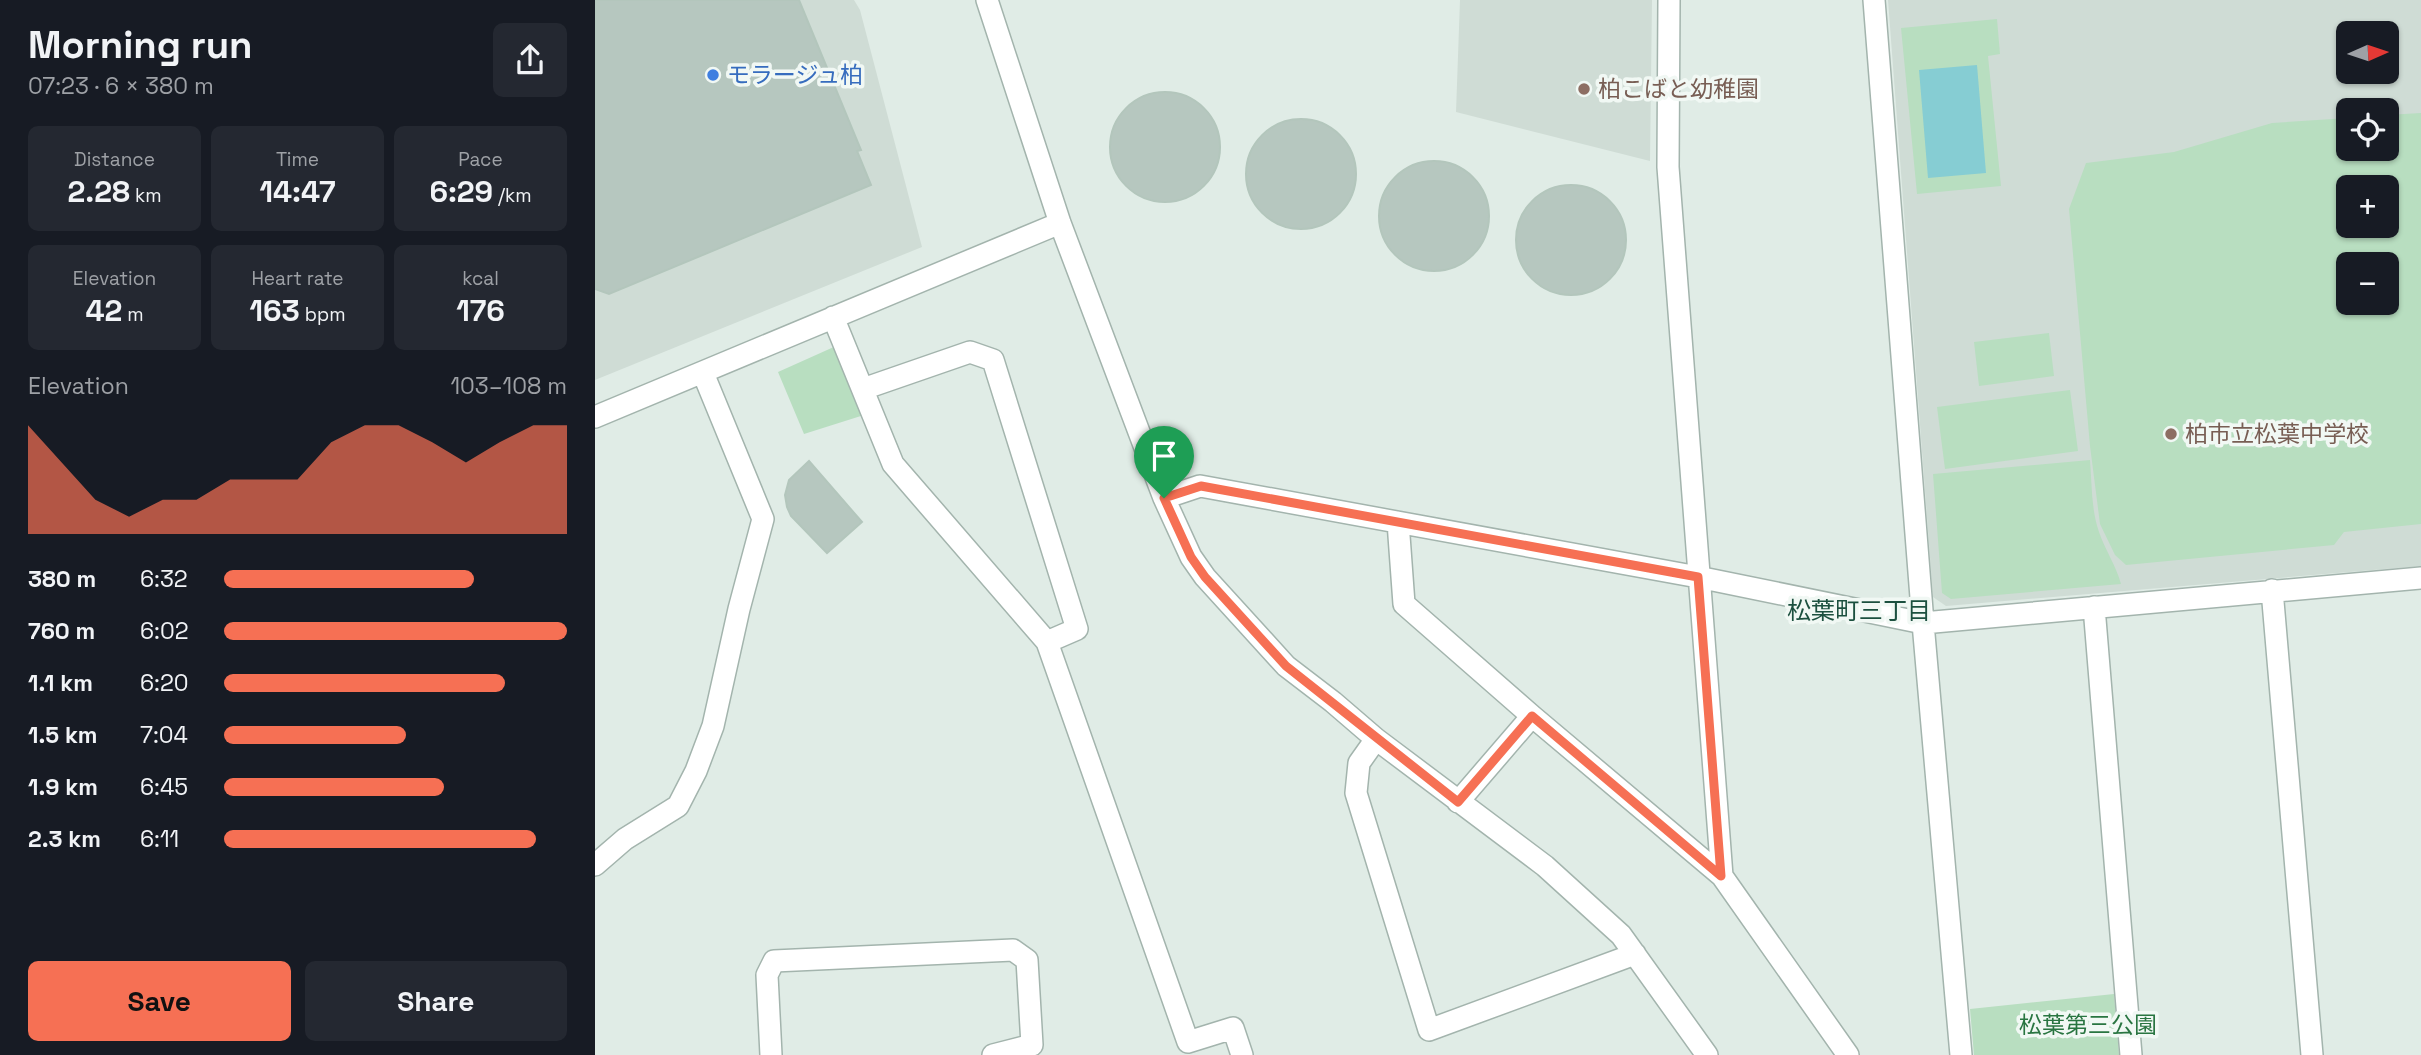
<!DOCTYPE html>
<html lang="en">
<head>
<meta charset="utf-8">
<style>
	body { margin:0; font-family:"Space Grotesk","Noto Sans JP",sans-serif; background:#242831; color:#f1f3f6; height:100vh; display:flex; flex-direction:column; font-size:26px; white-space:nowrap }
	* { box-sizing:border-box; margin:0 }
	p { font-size:23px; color:#9ea1a6 }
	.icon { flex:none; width:38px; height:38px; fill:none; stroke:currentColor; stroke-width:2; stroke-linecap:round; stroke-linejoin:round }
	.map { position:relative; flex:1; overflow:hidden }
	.side { display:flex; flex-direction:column; background:#171b24; width:595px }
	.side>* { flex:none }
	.needle { width:46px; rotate:87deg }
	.buttons { position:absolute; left:1741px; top:21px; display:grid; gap:14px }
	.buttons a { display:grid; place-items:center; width:63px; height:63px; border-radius:10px; background:#171b24; box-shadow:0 2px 5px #0004; font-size:35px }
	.pin { position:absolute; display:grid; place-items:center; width:60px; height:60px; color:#fff; margin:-72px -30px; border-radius:50% 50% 50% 0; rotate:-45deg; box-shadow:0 0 7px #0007 }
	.pin .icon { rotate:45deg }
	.round { display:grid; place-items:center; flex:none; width:74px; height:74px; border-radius:10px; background:#242831 }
	.head { display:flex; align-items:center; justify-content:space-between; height:119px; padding:0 28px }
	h1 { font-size:38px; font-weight:600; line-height:52px }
	.figures { display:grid; grid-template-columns:repeat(3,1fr); gap:10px; height:119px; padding:7px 28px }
	.figures div { display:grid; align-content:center; border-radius:10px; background:#242831; text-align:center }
	.figures b { font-size:30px; font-weight:600 }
	.figures small { font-size:19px; font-weight:400 }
	.figures p { font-size:19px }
	.chart { height:196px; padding:14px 28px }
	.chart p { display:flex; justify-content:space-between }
	.chart svg { width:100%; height:126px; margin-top:7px; fill:#f67054; opacity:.7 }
	.action { display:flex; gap:14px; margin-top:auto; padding:14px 28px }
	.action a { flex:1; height:80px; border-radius:10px; background:#f67054; color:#111; font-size:28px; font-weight:600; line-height:80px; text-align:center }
	.action a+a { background:#242831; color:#f1f3f6 }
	ul { padding:0 28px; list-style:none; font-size:23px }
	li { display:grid; grid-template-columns:112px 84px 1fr; align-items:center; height:52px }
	li i { height:18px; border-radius:9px; background:#f67054 }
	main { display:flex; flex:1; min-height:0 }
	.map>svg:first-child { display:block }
	.built { fill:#cfdcd5; fill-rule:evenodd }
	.green { fill:#b8dec0; fill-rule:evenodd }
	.water { fill:#86cdd3 }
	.building { fill:#b6c7bf; stroke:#b3c6bc; stroke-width:2 }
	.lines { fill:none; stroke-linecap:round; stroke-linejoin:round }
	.minor-casing { stroke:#a3b4ad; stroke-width:24 }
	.minor { stroke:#fff; stroke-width:21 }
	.route-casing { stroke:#fff; stroke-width:14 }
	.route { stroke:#f67054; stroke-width:9 }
	.shop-dot { fill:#3f7fe0; stroke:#f1f8f4; stroke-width:2.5 }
	.education-dot { fill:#8d6e63; stroke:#f1f8f4; stroke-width:2.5 }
	.labels { text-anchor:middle; stroke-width:7; stroke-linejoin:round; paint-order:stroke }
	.shop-label { font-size:23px; fill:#366cbe; stroke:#f1f8f4; text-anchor:start }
	.education-label { font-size:23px; fill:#785e54; stroke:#f1f8f4; text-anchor:start }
	.park-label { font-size:23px; fill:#297541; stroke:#f1f8f4 }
	.neighbourhood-label { font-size:24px; fill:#1c503f; stroke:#f1f8f4 }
</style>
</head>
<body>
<main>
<section class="side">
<div class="head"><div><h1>Morning run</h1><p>07:23 · 6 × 380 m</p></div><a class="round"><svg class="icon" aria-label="share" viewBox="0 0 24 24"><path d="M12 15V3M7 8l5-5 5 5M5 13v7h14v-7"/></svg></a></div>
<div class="figures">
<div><p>Distance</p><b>2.28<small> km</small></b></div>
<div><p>Time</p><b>14:47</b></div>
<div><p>Pace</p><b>6:29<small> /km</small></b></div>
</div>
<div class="figures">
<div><p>Elevation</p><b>42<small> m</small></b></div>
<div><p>Heart rate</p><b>163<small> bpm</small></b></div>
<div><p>kcal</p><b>176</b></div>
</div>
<div class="chart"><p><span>Elevation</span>103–108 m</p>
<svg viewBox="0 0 160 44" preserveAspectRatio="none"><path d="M0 44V6L10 19L20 32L30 38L40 32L50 32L60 25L70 25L80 25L90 12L100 6L110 6L120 12L130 19L140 12L150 6L160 6V44z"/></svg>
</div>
<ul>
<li><b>380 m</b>6:32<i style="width:73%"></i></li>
<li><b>760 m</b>6:02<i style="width:100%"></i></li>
<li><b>1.1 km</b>6:20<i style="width:82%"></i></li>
<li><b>1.5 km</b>7:04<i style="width:53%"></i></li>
<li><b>1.9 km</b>6:45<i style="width:64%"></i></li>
<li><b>2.3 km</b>6:11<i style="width:91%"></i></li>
</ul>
<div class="action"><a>Save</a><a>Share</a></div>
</section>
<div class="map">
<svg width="1826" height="1055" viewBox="0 0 1826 1055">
	<rect width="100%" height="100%" fill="#e0ece6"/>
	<path class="built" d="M0 0H259L265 10 327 247 0 380Z
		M865 0H1057L1055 161 861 112Z
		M1293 0H1826V566L1351 606 1338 597ZM1754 33H1792V72H1754ZM1754 110H1792V149H1754ZM1754 187H1792V226H1754ZM1754 264H1792V303H1754Z"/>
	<path class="green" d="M1402 19 1405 54 1393 56 1406 186 1322 194 1306 28Z
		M1826 113V524L1749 532 1739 545 1531 565 1520 555 1505 524 1495 446 1474 209 1491 163 1579 152 1677 123 1753 118 1754 149H1792V115ZM1792 187V226H1754V187ZM1792 264V303H1754V264Z
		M1454 333 1459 376 1384 386 1379 342Z
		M241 346 269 415 209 434 183 372Z
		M1475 390 1483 451 1350 469 1342 407Z
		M1495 460C1497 484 1496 509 1504 532 1510 550 1521 565 1526 584L1356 599 1347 593 1338 474Z
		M1519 994 1524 1055H1379L1375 1009Z"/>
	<path class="water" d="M1382 65 1391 173 1333 178 1324 70Z"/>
	<path class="building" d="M0 0H204L266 150 262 151 276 185 14 294 0 289Z
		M515 147a55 55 0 1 1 110 0a55 55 0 1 1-110 0Z
		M651 174a55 55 0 1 1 110 0a55 55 0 1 1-110 0Z
		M784 216a55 55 0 1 1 110 0a55 55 0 1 1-110 0Z
		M921 240a55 55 0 1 1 110 0a55 55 0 1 1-110 0Z
		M214 461 267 522 232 553 196 516 192 507 190 495 194 480Z"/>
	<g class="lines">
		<g class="minor-casing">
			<path id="minor" d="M392 0 465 223 569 498 596 557 610 577 691 666 738 702 781 739 950 866 1026 935 1112 1055
				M1074 0 1073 167 1127 876
				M1279 0 1328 623 1366 1055
				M238 317 298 464 452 642 593 1042 638 1028 647 1055
				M268 389 375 352 398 360 482 629 452 642
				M0 417 465 223
				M569 498 605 486 1103 577 1328 623 1826 578
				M803 522 809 604 937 716 1127 876 1253 1055
				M1677 590 1717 1055
				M1499 607 1536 1055
				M781 739 764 763 761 793 834 1030 1040 954
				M863 802 937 716
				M0 865 30 839 83 806 101 771 118 726 144 609 168 519 108 373
				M176 1055 172 975 179 961 418 950 432 960 437 1045 398 1055"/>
		</g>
		<use href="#minor" class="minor"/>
	</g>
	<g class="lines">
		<g class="route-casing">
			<path id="route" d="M606 486 1103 577 1126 876 937 716 863 802 691 666 610 577 596 557 569 498Z"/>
		</g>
		<use href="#route" class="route"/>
	</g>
	<circle class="shop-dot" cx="118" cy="75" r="7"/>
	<g class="education-dot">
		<circle cx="989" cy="89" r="7"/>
		<circle cx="1576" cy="434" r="7"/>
	</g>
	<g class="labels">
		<g class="shop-label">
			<text x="132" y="83">モラージュ柏</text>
		</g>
		<g class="education-label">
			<text x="1003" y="97">柏こばと幼稚園</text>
			<text x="1590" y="442">柏市立松葉中学校</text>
		</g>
		<g class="park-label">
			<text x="1493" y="1033">松葉第三公園</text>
		</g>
		<g class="neighbourhood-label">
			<text x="1264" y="619">松葉町三丁目</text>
		</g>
	</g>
</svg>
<div class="buttons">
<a><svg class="needle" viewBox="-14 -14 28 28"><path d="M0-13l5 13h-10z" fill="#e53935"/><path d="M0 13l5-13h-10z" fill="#9ea1a6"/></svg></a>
<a><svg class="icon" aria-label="locate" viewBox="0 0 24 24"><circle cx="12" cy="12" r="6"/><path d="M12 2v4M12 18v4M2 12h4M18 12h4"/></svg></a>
<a>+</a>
<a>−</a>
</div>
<div class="pin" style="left:569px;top:498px;background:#1e9e55"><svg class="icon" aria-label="arrive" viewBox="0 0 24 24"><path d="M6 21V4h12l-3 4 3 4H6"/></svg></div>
</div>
</main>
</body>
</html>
